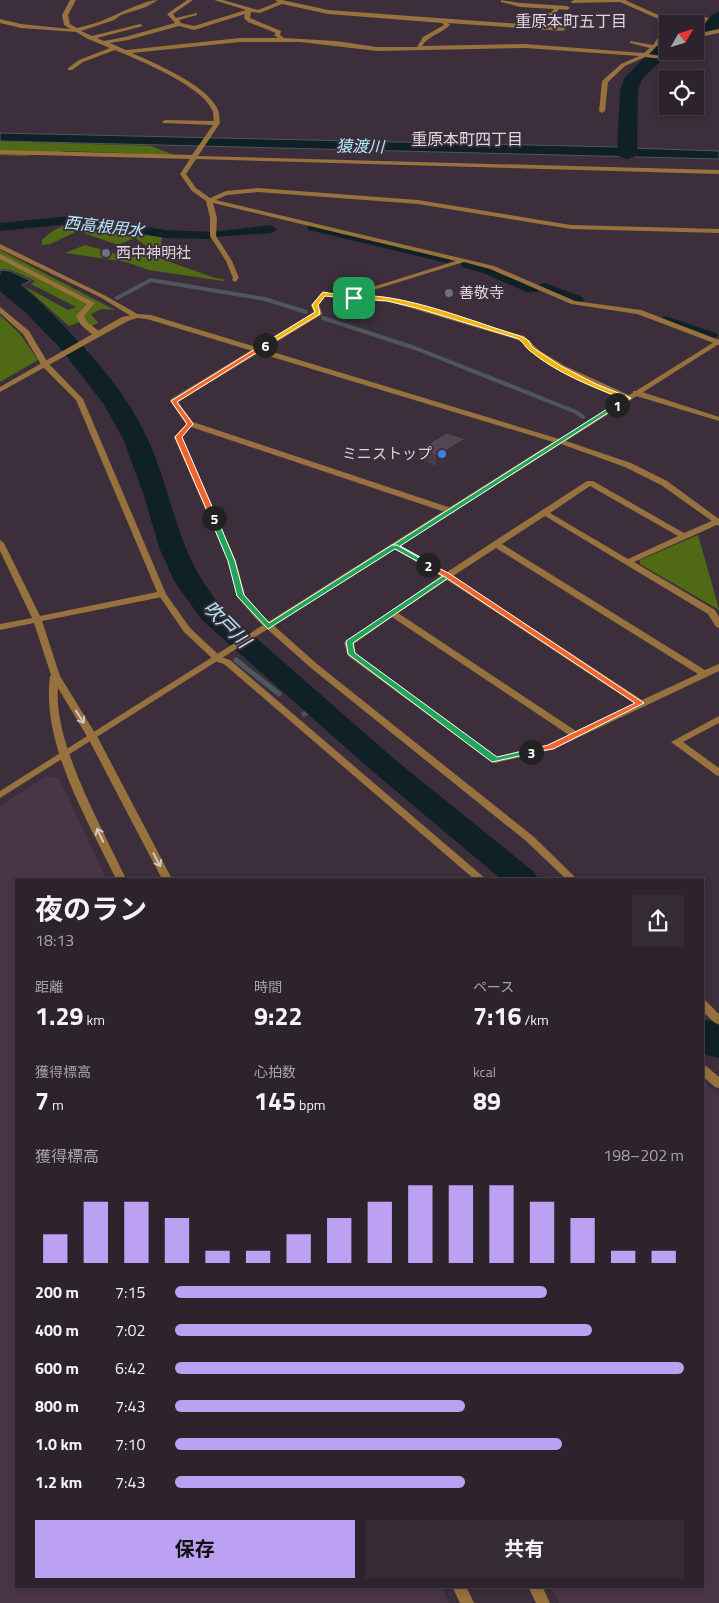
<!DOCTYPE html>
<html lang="ja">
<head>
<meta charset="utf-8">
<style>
	body { margin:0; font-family:"Titillium Web","Noto Sans JP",sans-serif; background:#352b34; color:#f1f3f6; height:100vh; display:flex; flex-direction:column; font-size:19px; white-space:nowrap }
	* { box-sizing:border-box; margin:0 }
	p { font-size:16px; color:#a7a4a9 }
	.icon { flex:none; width:28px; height:28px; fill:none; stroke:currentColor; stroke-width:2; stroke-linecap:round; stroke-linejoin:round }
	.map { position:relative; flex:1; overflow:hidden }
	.side { position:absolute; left:15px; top:878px; width:689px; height:710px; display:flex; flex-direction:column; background:#2d232c; border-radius:0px; box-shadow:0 2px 8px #0003,0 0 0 1px #484048 }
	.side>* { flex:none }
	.needle { width:32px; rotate:51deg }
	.buttons { position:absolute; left:659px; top:15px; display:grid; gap:10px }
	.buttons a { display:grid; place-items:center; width:45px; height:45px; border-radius:0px; background:#2d232c; box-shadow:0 2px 8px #0003,0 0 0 1px #484048; font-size:25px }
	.pin { position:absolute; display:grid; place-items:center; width:42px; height:42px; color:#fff; margin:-21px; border-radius:10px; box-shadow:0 2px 8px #0006 }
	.km { position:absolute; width:25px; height:25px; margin:-12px; border-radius:50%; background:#222; color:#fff; font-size:14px; line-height:25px; text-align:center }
	.round { display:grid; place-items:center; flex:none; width:52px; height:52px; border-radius:0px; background:#352b34 }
	.overview { display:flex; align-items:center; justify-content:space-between; height:85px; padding:0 20px }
	h1 { font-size:28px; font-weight:700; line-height:38px }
	.figures { display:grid; grid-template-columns:repeat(3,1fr); gap:8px; height:85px; padding:5px 20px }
	.figures div { display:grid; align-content:center }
	.figures b { font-size:25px; font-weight:700 }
	.figures small { font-size:14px; font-weight:400 }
	.figures p { font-size:14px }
	.chart { height:140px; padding:10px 20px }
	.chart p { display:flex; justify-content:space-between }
	.chart svg { width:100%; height:90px; margin-top:5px; stroke:#bca0f2; stroke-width:6 }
	.button { display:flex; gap:10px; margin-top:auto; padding:10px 20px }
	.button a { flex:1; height:58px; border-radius:0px; background:#bca0f2; color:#111; font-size:20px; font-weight:700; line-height:58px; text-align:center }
	.button a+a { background:#352b34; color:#f1f3f6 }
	ul { padding:0 20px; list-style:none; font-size:16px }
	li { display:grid; grid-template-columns:80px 60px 1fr; align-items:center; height:38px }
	li i { height:12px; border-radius:6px; background:#bca0f2 }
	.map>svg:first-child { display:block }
	.built { fill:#483647 }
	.green { fill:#506914 }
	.water { fill:#0f2026; stroke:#4d575d }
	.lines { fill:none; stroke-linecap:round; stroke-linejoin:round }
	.stream-far1 { stroke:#4d575d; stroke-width:4 }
	.stream { stroke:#4d575d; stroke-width:5 }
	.canal { fill:#0f2026; fill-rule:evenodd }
	.river { fill:#0f2026; fill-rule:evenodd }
	.minor { fill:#97713e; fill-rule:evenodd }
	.tertiary { fill:#97713e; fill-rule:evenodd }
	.wall { fill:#483c47 }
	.shaded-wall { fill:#3b313a }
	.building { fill:#544653; stroke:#3b313a }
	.oneway { stroke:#d4c8c6 }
	.split-1 { fill:#f5b400; stroke:#fff }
	.split-2 { fill:#22a559; stroke:#fff }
	.split-3 { fill:#22a559; stroke:#fff }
	.split-4 { fill:#f0652b; stroke:#fff }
	.split-5 { fill:#22a559; stroke:#fff }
	.split-6 { fill:#f0652b; stroke:#fff }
	.split-7 { fill:#f5b400; stroke:#fff }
	.worship-dot { fill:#6b7280; stroke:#3c2f3b; stroke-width:2 }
	.shop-dot { fill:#3f7fe0; stroke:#3c2f3b; stroke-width:2 }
	.labels { text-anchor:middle; stroke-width:4; stroke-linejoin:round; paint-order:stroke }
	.far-poi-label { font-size:15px; fill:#dfd7de; stroke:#3c2f3b; text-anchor:start }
	.far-neighbourhood-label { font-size:16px; fill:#dfd7de; stroke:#3c2f3b }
	.far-water-label { font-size:16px; font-style:italic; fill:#b3ebfd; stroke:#3c2f3b }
	.water-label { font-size:19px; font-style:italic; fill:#b3ebfd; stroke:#3c2f3b }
</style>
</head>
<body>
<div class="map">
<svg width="719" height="1603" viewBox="0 0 719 1603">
	<rect width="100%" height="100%" fill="#3c2f3b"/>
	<path class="built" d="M46 776 59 778 106 879H16V1586H441L449 1603H0V806Z
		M703 1081 719 1096V1603H559L550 1586H702Z"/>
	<path class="green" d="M0 141 151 146 174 155 67 151 23 156 0 155Z
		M77 223 105 231 120 230 162 237 160 250 149 248 135 238 118 245 78 231 50 244 42 245V240C52 230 63 224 77 223Z
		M85 245 117 254 137 250 212 277 226 280 223 281 149 270 126 262 65 253Z
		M0 250 115 310 102 309 91 314 98 323 85 329 80 322 69 326 24 286 68 310 76 307 31 284 35 281 11 270 0 269Z
		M0 315 20 334 38 360 0 382Z
		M698 535 719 609V610L640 564V560Z"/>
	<path class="water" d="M0 133 618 147 623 140H634L632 148 719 151V159L0 141Z
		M0 270 10 271 31 281 21 285 88 350 69 360 54 341V334L0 286Z"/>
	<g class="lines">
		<path class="stream-far1" d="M117 298 151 280 265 299 306 312
			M323 318 415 348 576 412 583 417"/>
		<path class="stream" d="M236 660 279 694
			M304 714 320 708"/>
		<path class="canal" d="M70 216 108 224 120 223 166 230 212 232 271 225 277 229 271 233 213 237 208 239 166 238 120 231 108 232 70 224 0 231V223Z
			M313 223 451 256 453 259 447 263 309 230 307 227Z
			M467 260 493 267 537 286 539 289 537 292H527L483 273 462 267 461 264 462 261Z
			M545 283 582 297 584 300 577 304 540 290 538 287 540 284Z
			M665 316 716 333 718 336 711 340 660 323 658 320Z"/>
		<path class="river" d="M719 12V28L717 31 695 36V26C708 23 708 15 719 12Z
			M668 39V51H671L642 79 638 90 637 153 634 157 627 159 620 157 617 153 620 90 625 77 662 40Z
			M0 274C18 278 40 302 53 315 90 352 128 394 149 442 164 476 172 512 185 546 194 569 207 589 222 608L393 758 534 872 538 879H501L371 770 202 620 174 581 159 547 144 496 124 441 103 403 59 347 25 312 0 291Z
			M702 1019 715 1022 719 1026V1058L706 1055 702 1051Z"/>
		<path class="minor" d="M70 0H76L68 15 70 24 77 28C88 25 99 23 108 18 121 13 145 0 158 0L146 7 121 15 114 20 81 31 92 36 140 24 143 26 97 38 104 41 125 37 175 23 167 14 187 0H193L173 14 176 18 197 13V15L179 20 181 23 194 26 246 10 214 0H223L258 10 278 2 275 0H282L328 10 563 27 566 29 563 31 448 23 450 25C441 34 429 35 422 46L525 44 644 53 650 48 630 43V41L653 45 660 35 668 30V35L649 54 668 57 673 51 678 52 671 60 645 57 625 66 608 82 605 111 602 113 599 111 602 81 621 64 639 56 525 48 377 51 300 42H240L132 53C156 64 205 84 217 108 220 112 219 118 220 123L198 156 719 170V174L196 159 186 174 196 188 210 198 226 191 258 188 418 200 571 225 719 229V233L571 229 418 204 258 192 227 195 216 200 494 266 575 301 641 310 719 340V345L637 314 571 304 490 269 464 262 370 291 364 295 387 297 420 306 524 336 540 351 565 366 631 396V400C616 401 551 365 536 355 530 351 525 344 518 340L387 301 325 296 319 305 322 313 321 315 178 402 193 422 454 509V513H448L191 427 182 437 236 561 245 595 262 615 317 664 534 837 577 879H566L526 841 311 668 256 619 237 596 228 561 174 437 186 424 170 401 171 399 314 312 311 305 321 293 355 294 366 289 456 261 213 203 217 218 216 236 232 261 239 278 235 282 232 280 233 278 226 261 210 236V218L206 201 192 191 180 174 190 159 0 154V150L192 155 213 125 163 123 162 122 165 120 214 121C213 118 214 113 212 110 204 87 137 59 115 50L83 62 72 70H68V68L79 60 110 48 88 39 76 32 21 28 0 23V19L21 24 70 29 64 25 62 15ZM282 4 328 14 442 23 444 25 423 37 417 47H377L336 41 284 38 280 35 281 31 250 18 251 12 260 13ZM245 14 244 18 248 22 276 33 274 35 278 38H240L126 50 110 43 128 40 179 26 194 30Z
			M501 0 520 3 567 6 570 8 567 10 559 9 553 17H534L531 15 532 14 551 13 554 9 520 7 501 2Z
			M574 0H625L678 24H670L620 2 572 3 571 2Z
			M704 17 709 18 703 26 695 29V25L699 24Z
			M719 29V33L695 38V34Z
			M0 244 104 295 141 316 134 318 100 297 0 249Z
			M0 254 93 302 95 303 84 316 87 322 100 332V336H94L81 325 76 316 87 304 0 259Z
			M0 307 29 331 48 363 83 399 166 594 190 628 221 657 230 660 486 879H474L224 664 215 661 184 632 158 594 76 400 42 366 23 334 0 313Z
			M633 391H639L719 417V421L633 395Z
			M587 481H593L684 533 714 520H719V524L634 562 715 610 719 617V628L716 627 708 614 545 516 502 544 705 670 719 664V671L554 749 495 763 492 762 348 656 344 643 441 576 392 548V544H398L447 572ZM590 486 678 536 628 559 550 513ZM496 548 698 674 642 700 453 576ZM447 580 635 704 576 731 398 613ZM392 617 569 735 548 745 497 757 355 653 354 644Z
			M55 673 60 676 98 738 172 879H162L88 738 58 688C53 743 103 829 126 879H116C87 819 41 744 50 676Z
			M719 716V723L683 742 719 768V776L716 775 671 742Z
			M702 1000 706 1001 719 1014V1024L715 1023 702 1011Z
			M702 1065 706 1066 719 1077V1088L715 1087 702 1076Z
			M452 1586H466L474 1603H460Z
			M528 1586H542L550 1603H536Z"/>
		<path class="tertiary" d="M137 314 151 315 559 439 719 339V344L566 441 631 463 667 481 719 519V526L661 485 625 467 561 444 0 798V791L553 442 147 319 137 318 128 321 0 392V387L122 317Z
			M0 540 4 543 40 616 162 591 166 594 162 597 42 621 60 676 58 678H52L34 623 0 630V624L32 618 0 551Z"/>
	</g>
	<path class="wall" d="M420 449H465L436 466 420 459Z"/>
	<path class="shaded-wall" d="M465 439V449L436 466V456Z"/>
	<path class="building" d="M447 433 465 439 436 456 420 449Z"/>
	<defs><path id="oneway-shaft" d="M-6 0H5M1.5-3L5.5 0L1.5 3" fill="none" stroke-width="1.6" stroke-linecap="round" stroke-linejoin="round" transform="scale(1.25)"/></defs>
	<g class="oneway">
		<use href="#oneway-shaft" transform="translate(80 717) rotate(58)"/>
		<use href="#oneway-shaft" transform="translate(100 835) rotate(-115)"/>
		<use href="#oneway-shaft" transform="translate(157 860) rotate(62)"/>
	</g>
	<path class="split-1" d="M352 296C400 291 476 323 523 337L529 341 532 347 561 366 596 384 631 398 619 407H615V404L623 399C591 386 556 373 529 350 525 347 524 343 519 339L417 308 387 301 354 299Z"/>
	<path class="split-2" d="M615 404 620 405 400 546 431 563V566H426L391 546Z"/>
	<path class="split-3" d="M428 563 451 576 353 643 355 653 497 757 531 749 534 752 533 753 492 762 348 654 346 641 443 576 426 566V563Z"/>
	<path class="split-4" d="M417 559H422L450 574 644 703 553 749 528 753V750L548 745 635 703 445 577 417 561Z"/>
	<path class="split-5" d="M214 516 217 518 235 561 244 595 269 623 392 545H397L423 560 417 561 395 549 268 629 237 596 228 561 210 518Z"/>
	<path class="split-6" d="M265 343 267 346 177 402 193 424 182 437 217 518 211 520 175 437 187 424 171 401Z"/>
	<path class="split-7" d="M323 292 357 298 354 299 325 296 318 305 320 314 267 346H263V344L315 312 312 305Z"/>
	<g class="worship-dot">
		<circle cx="106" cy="253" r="5"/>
		<circle cx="449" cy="293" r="5"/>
	</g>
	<circle class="shop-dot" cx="442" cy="454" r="5"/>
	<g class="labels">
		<g class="far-poi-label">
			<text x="116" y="258">西中神明社</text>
			<text x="459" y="298">善敬寺</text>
			<text x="432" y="459" text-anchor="end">ミニストップ</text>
		</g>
		<g class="far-neighbourhood-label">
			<text x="571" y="27">重原本町五丁目</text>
			<text x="467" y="145">重原本町四丁目</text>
		</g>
		<g class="far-water-label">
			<text transform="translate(360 146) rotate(1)" y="6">猿渡川</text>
			<text transform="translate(104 226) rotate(6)" y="6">西高根用水</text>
		</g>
		<g class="water-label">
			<text transform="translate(227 624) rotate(45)" y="7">吹戸川</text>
		</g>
	</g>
</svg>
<div class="buttons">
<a><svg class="needle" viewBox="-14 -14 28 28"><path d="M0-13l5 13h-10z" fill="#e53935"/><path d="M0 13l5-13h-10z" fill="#a7a4a9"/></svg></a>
<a><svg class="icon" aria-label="locate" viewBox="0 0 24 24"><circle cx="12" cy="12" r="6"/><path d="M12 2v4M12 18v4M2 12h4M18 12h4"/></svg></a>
</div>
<div class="pin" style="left:354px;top:298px;background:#1e9e55"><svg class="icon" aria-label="arrive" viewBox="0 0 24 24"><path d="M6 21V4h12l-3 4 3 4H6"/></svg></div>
<b class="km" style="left:617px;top:405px">1</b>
<b class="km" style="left:428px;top:565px">2</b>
<b class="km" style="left:531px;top:752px">3</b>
<b class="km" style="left:214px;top:518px">5</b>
<b class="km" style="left:265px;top:345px">6</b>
<section class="side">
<div class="overview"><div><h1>夜のラン</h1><p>18:13</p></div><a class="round"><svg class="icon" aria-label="share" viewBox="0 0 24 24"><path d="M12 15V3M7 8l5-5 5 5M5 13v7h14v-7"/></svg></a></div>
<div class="figures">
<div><p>距離</p><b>1.29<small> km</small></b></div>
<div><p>時間</p><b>9:22</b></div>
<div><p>ペース</p><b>7:16<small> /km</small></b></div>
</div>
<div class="figures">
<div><p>獲得標高</p><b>7<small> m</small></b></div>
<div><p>心拍数</p><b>145<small> bpm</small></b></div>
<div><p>kcal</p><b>89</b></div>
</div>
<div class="chart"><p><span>獲得標高</span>198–202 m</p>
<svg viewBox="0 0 160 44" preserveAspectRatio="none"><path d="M5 44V30M15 44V14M25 44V14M35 44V22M45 44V38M55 44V38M65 44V30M75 44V22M85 44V14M95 44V6M105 44V6M115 44V6M125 44V14M135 44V22M145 44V38M155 44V38"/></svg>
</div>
<ul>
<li><b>200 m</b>7:15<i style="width:73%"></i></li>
<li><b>400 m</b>7:02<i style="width:82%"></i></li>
<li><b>600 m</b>6:42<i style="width:100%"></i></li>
<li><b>800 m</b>7:43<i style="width:57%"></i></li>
<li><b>1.0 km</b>7:10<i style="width:76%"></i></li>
<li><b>1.2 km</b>7:43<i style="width:57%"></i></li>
</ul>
<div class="button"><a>保存</a><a>共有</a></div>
</section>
</div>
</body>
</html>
